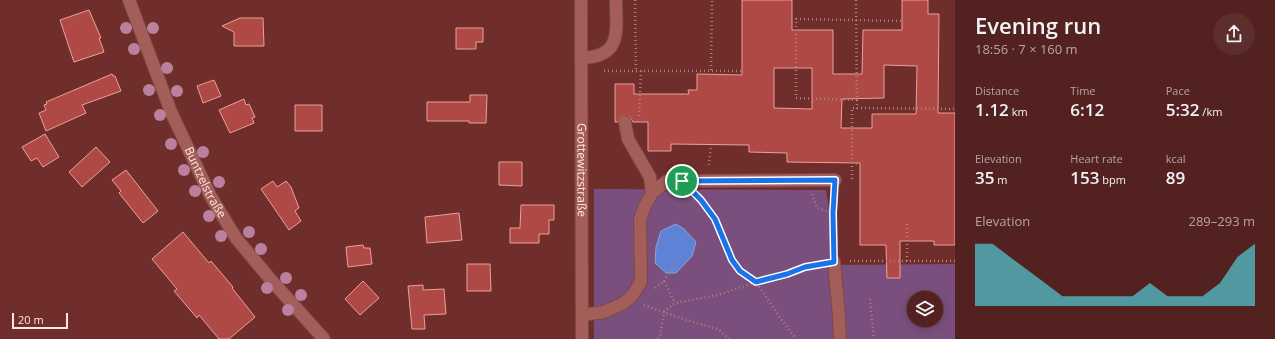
<!DOCTYPE html>
<html lang="en">
<head>
<meta charset="utf-8">
<style>
	body { margin:0; font-family:"Open Sans",sans-serif; background:#5c2f2d; color:#f1f3f6; height:100vh; display:flex; flex-direction:column; font-size:15px; white-space:nowrap }
	* { box-sizing:border-box; margin:0 }
	p { font-size:13px; color:#b5a4a5 }
	.icon { flex:none; width:22px; height:22px; fill:none; stroke:currentColor; stroke-width:2; stroke-linecap:round; stroke-linejoin:round }
	.map { position:relative; flex:1; overflow:hidden }
	.side { display:flex; flex-direction:column; background:#532220; width:320px }
	.side>* { flex:none }
	.buttons { position:absolute; left:907px; top:291px; display:grid; gap:8px }
	.buttons a { display:grid; place-items:center; width:36px; height:36px; border-radius:50%; background:#532220; box-shadow:0 2px 10px #0003,0 0 0 1px #693f3e; font-size:20px }
	.scale { position:absolute; left:12px; bottom:10px; width:56px; box-sizing:border-box; padding-left:4px; border:2px solid #ffe6e3; border-top:0; font-size:11px; line-height:14px; white-space:nowrap; color:#ffe6e3; -webkit-text-stroke:3px #6f2e2b; paint-order:stroke }
	.pin { position:absolute; display:grid; place-items:center; width:34px; height:34px; color:#fff; margin:-17px; border:2px solid #fff; border-radius:50%; box-shadow:0 1px 4px #0007 }
	.round { display:grid; place-items:center; flex:none; width:42px; height:42px; border-radius:21px; background:#5c2f2d }
	.headline { display:flex; align-items:center; justify-content:space-between; height:68px; padding:0 20px }
	h1 { font-size:22px; font-weight:600; line-height:30px }
	.metrics { display:grid; grid-template-columns:repeat(3,1fr); gap:6px; height:68px; padding:4px 20px }
	.metrics div { display:grid; align-content:center }
	.metrics b { font-size:17px; font-weight:600 }
	.metrics small { font-size:11px; font-weight:400 }
	.metrics p { font-size:11px }
	.chart { height:112px; padding:8px 20px }
	.chart p { display:flex; justify-content:space-between }
	.chart svg { width:100%; height:72px; margin-top:4px; fill:#52cbd8; opacity:.7 }
	main { display:flex; flex:1; min-height:0 }
	.map>svg:first-child { display:block }
	.green { fill:#7a4f7d; fill-rule:evenodd }
	.water { fill:#5e82d5; stroke:#8ea0d9 }
	.building { fill:#ae4946; stroke:#eda099; fill-rule:evenodd }
	.lines { fill:none; stroke-linecap:round; stroke-linejoin:round }
	.minor-casing { stroke:#7e4848; stroke-width:14 }
	.path { stroke:#ae7f7c; stroke-width:2.5; stroke-dasharray:1 3; stroke-linecap:butt }
	.minor { stroke:#a45e59; stroke-width:12 }
	.tree { fill:#bb809e }
	.route-casing { stroke:#fff; stroke-width:8 }
	.route { stroke:#1a73e8; stroke-width:5 }
	.labels { text-anchor:middle; stroke-width:3; stroke-linejoin:round; paint-order:stroke }
	.street-label { font-size:12px; fill:#ffe6e3; stroke:#6f2e2b }
</style>
</head>
<body>
<main>
<div class="map">
<svg width="955" height="339" viewBox="0 0 955 339">
	<rect width="100%" height="100%" fill="#6f2e2b"/>
	<path class="green" d="M594 189 826 190 838 265 955 264V339H594ZM914 298H936V320H914Z"/>
	<path class="water" d="M676 224 684 229 696 242 692 256 676 273H666L655 263 656 247 661 231Z"/>
	<path class="building" d="M742 0H792V30H833V74H862L863 30H902V0H928V14H939L938 113H955V245H934V241H900V278H887L886 245H860V163L787 162V153L749 152V145L671 144V151H648V122H633L630 117 624 115 620 117 618 122H615V84H634V94H689L688 90H697V74L742 75ZM884 65 917 66 916 114H872V128H841L842 99 884 98ZM774 68H812V109L774 108Z
		M89 10 101 38H99L104 52 74 62 60 20Z
		M240 18H263L264 46H234V32L222 26Z
		M456 28H483V42H476V49H456Z
		M112 74 113 76H115L121 91 82 105 86 113 46 131 39 113 46 110 44 105 47 104 46 102Z
		M214 80 221 96 203 103 197 86Z
		M470 95H487L486 123H469V121H427V102H470Z
		M244 99 246 105 249 104 255 117 252 118 254 123 230 133 219 110Z
		M295 105H322V131H295Z
		M45 134 59 157 43 167 37 158 31 161 22 147Z
		M96 147 110 162 82 187 69 172Z
		M499 162H522V186L499 185Z
		M126 170 158 211 143 223 119 193 121 191 112 180Z
		M273 181 277 187 286 181 291 187 299 208 295 211 301 221 289 230 261 189Z
		M521 205H554V220H549V234H539V243H510V228H520Z
		M459 213 462 240 427 243 425 217Z
		M183 232 209 263 211 261 233 287 232 288 255 317 229 339H219L199 315 197 318 174 291 177 289 152 259Z
		M363 245 364 248H370L372 264 348 267 346 247Z
		M467 264H490L491 291H467Z
		M363 281 379 298 360 315 345 299Z
		M423 285V290L444 289 446 314 424 315 425 329H412L408 286Z"/>
	<g class="lines">
		<g class="minor-casing">
			<g id="minor">
				<path id="s1" d="M129 0 171 112 211 197 236 238 271 280 324 339"/>
				<path id="s2" d="M581 0 582 339"/>
				<path d="M581 58C623 57 616 31 616 0"/>
				<path d="M625 122 628 139 650 177 652 193"/>
				<path d="M834 262 839 316 840 339"/>
				<path d="M582 315 604 312 622 304 631 297 641 282 640 219 645 206 652 193 667 181 835 180"/>
			</g>
		</g>
		<path class="path" d="M635 0 636 71
			M856 0 857 108 955 109
			M711 70 712 0
			M604 71H742
			M857 100 796 98V19L904 21
			M639 116 641 70
			M852 163 860 164
			M709 165 711 145
			M852 179V108H857
			M812 194 817 208 833 213
			M697 196 715 219 732 260 740 271 756 282 781 319 796 339
			M907 224V261
			M834 247V194
			M850 261H955
			M664 281 676 260
			M655 288 664 281 675 303
			M870 299 874 339
			M644 305 686 320 718 329 729 339
			M658 339 660 336 664 312 675 303 718 295 756 282 787 274 805 267 819 265"/>
		<use href="#minor" class="minor"/>
	</g>
	<g class="tree">
		<circle cx="126" cy="28" r="6"/>
		<circle cx="153" cy="28" r="6"/>
		<circle cx="134" cy="49" r="6"/>
		<circle cx="167" cy="68" r="6"/>
		<circle cx="149" cy="90" r="6"/>
		<circle cx="177" cy="91" r="6"/>
		<circle cx="160" cy="115" r="6"/>
		<circle cx="171" cy="144" r="6"/>
		<circle cx="203" cy="152" r="6"/>
		<circle cx="184" cy="170" r="6"/>
		<circle cx="219" cy="182" r="6"/>
		<circle cx="195" cy="191" r="6"/>
		<circle cx="209" cy="216" r="6"/>
		<circle cx="249" cy="232" r="6"/>
		<circle cx="221" cy="236" r="6"/>
		<circle cx="261" cy="249" r="6"/>
		<circle cx="286" cy="278" r="6"/>
		<circle cx="267" cy="288" r="6"/>
		<circle cx="301" cy="295" r="6"/>
		<circle cx="288" cy="310" r="6"/>
	</g>
	<g class="lines">
		<g class="route-casing">
			<path id="route" d="M835 180 833 213 834 262 805 267 787 274 756 282 740 271 732 260 715 219 701 200 682 181Z"/>
		</g>
		<use href="#route" class="route"/>
	</g>
	<g class="labels">
		<g class="street-label">
			<text dy="4" stroke="none"><textPath href="#s2" startOffset="170">Grottewitzstraße</textPath></text>
			<text dy="4" stroke="none"><textPath href="#s1" startOffset="198">Buntzelstraße</textPath></text>
		</g>
	</g>
</svg>
<div class="buttons">
<a><svg class="icon" aria-label="layers" viewBox="0 0 24 24"><path d="M12 4l9 5-9 5-9-5zM3 14l9 5 9-5"/></svg></a>
</div>
<div class="scale">20 m</div>
<div class="pin" style="left:682px;top:181px;background:#1e9e55"><svg class="icon" aria-label="arrive" viewBox="0 0 24 24"><path d="M6 21V4h12l-3 4 3 4H6"/></svg></div>
</div>
<section class="side">
<div class="headline"><div><h1>Evening run</h1><p>18:56 · 7 × 160 m</p></div><a class="round"><svg class="icon" aria-label="share" viewBox="0 0 24 24"><path d="M12 15V3M7 8l5-5 5 5M5 13v7h14v-7"/></svg></a></div>
<div class="metrics">
<div><p>Distance</p><b>1.12<small> km</small></b></div>
<div><p>Time</p><b>6:12</b></div>
<div><p>Pace</p><b>5:32<small> /km</small></b></div>
</div>
<div class="metrics">
<div><p>Elevation</p><b>35<small> m</small></b></div>
<div><p>Heart rate</p><b>153<small> bpm</small></b></div>
<div><p>kcal</p><b>89</b></div>
</div>
<div class="chart"><p><span>Elevation</span>289–293 m</p>
<svg viewBox="0 0 160 44" preserveAspectRatio="none"><path d="M0 44V6L10 6L20 14L30 22L40 30L50 38L60 38L70 38L80 38L90 38L100 30L110 38L120 38L130 38L140 30L150 14L160 6V44z"/></svg>
</div>
</section>
</main>
</body>
</html>
